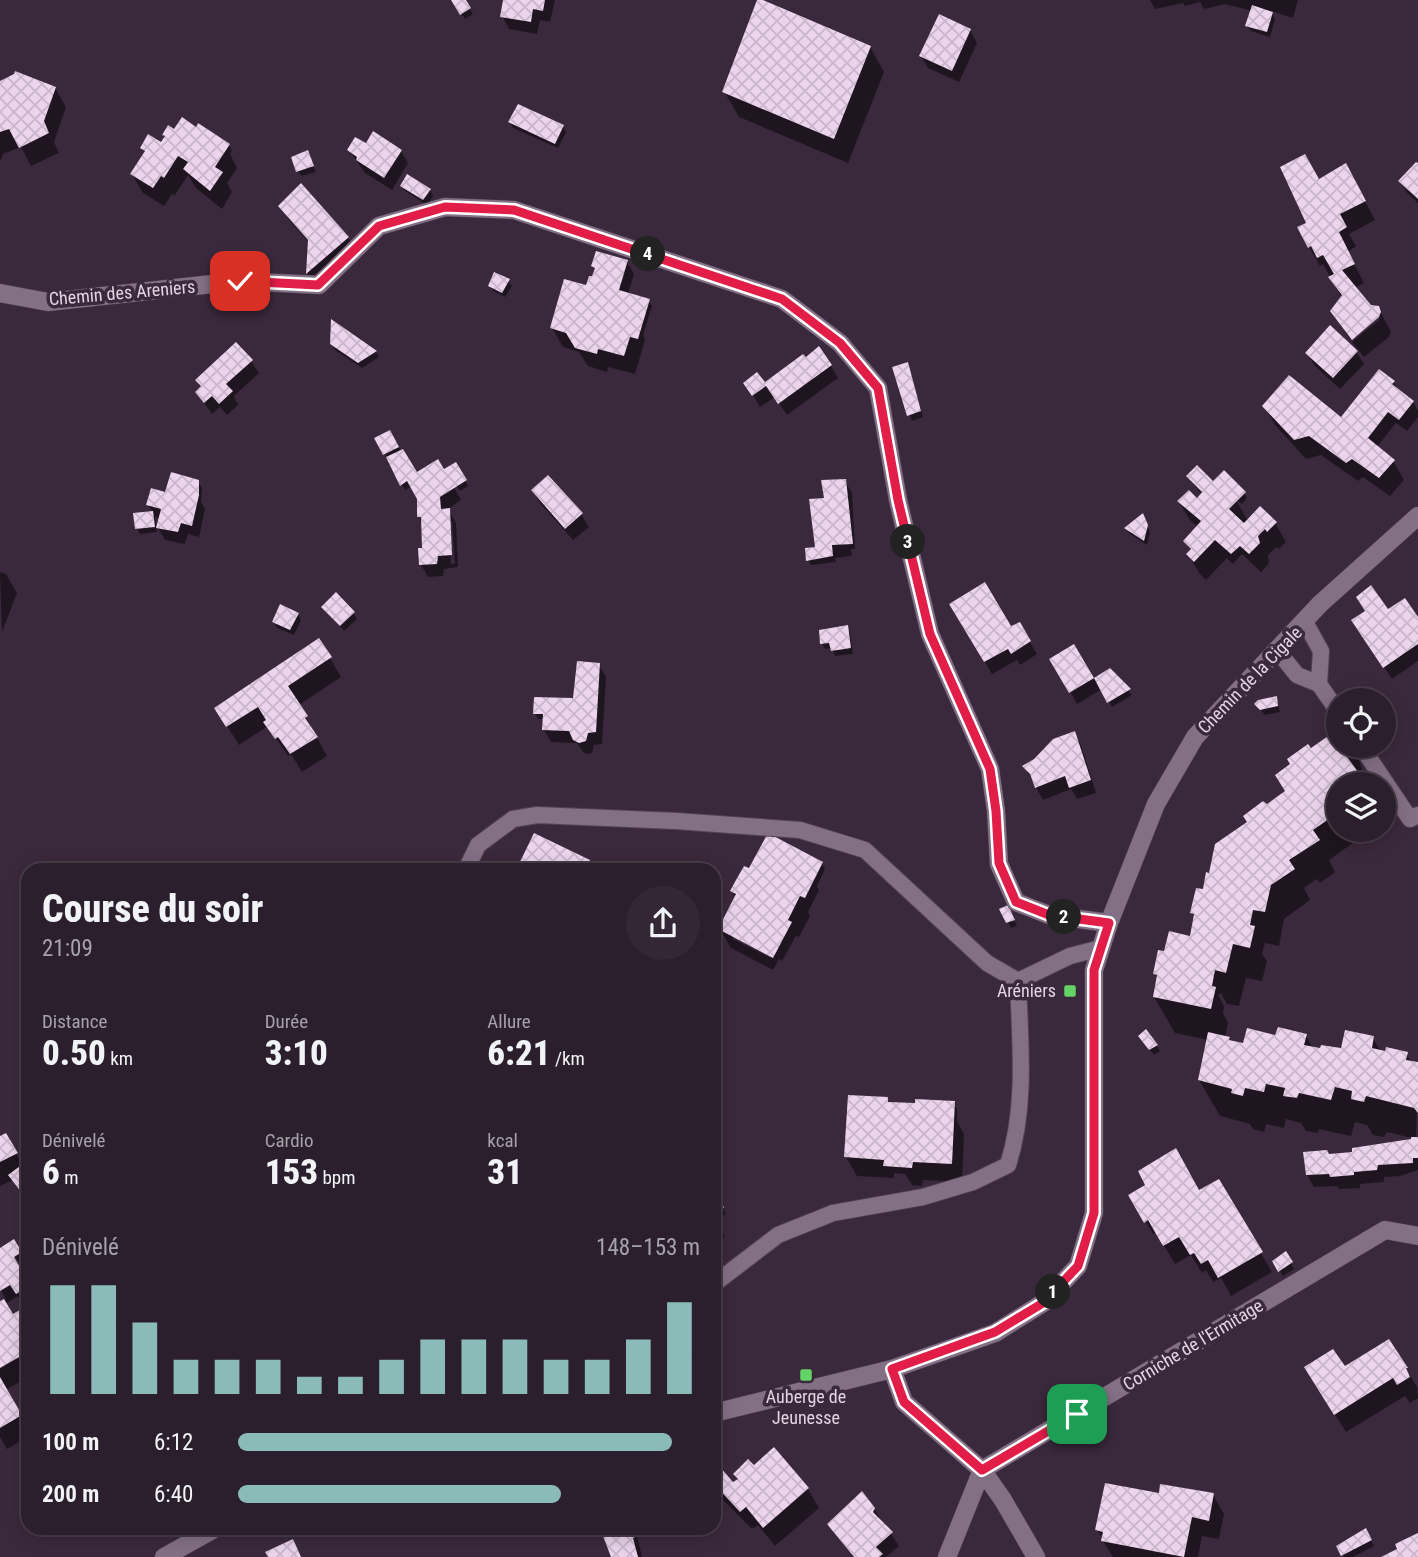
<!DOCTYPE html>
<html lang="fr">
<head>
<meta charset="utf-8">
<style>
	body { margin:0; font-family:"Roboto Condensed",sans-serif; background:#342735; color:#f1f3f6; height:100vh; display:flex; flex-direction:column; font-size:26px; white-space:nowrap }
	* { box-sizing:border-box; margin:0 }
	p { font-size:23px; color:#a6a2aa }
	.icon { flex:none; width:38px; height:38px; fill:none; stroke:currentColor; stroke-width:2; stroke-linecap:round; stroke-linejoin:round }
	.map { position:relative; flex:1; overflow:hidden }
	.details { position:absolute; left:21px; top:863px; width:700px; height:672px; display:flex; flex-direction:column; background:#2c1f2d; border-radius:21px; box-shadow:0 4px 18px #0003,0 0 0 2px #483d49 }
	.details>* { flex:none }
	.buttons { position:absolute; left:1326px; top:688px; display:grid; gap:14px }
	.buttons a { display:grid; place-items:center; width:70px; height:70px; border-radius:50%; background:#2c1f2d; box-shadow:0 4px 18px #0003,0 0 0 2px #483d49; font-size:35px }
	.pin { position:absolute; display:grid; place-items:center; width:60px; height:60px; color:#fff; margin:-30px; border-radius:14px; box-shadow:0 4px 10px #0006 }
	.km { position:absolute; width:35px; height:35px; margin:-18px; border-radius:50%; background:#222; color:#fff; font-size:19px; line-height:35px; text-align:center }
	.round { display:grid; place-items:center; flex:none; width:74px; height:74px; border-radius:37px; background:#342735 }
	.head { display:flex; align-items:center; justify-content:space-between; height:119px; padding:0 21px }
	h1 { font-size:38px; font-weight:800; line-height:52px }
	.stats { display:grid; grid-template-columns:repeat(3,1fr); gap:10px; height:119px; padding:7px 21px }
	.stats div { display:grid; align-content:center }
	.stats b { font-size:35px; font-weight:800 }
	.stats small { font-size:19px; font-weight:400 }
	.stats p { font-size:19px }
	.chart { height:196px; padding:14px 21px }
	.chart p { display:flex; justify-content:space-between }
	.chart svg { width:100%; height:126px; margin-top:7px; stroke:#8bbbb9; stroke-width:6 }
	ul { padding:0 21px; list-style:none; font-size:23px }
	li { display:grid; grid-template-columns:112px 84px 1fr; align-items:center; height:52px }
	li i { height:18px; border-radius:9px; background:#8bbbb9 }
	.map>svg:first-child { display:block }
	.shadow { fill:#0007; fill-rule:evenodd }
	.building { fill:url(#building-cross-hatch) }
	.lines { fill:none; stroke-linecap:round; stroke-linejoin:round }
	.service-casing { stroke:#534454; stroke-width:18 }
	.minor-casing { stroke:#534454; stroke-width:19 }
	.service { stroke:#847085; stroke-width:16 }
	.minor { stroke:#847085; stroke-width:18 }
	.route-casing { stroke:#fff; stroke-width:14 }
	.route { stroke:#e11d48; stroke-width:9 }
	.poi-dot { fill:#65d467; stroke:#3a293c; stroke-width:2.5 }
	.labels { text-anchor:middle; stroke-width:7; stroke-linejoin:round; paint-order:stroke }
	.street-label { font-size:18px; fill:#e0d5e1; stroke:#3a293c }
	.poi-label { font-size:18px; fill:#e0d5e1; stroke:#3a293c; text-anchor:end }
</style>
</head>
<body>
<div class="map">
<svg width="1418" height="1557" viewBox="0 0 1418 1557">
	<defs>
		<pattern id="building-cross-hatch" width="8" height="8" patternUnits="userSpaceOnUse" patternTransform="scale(1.75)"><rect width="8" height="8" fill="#ebd4ec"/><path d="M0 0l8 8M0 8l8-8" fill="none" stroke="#c9b6ca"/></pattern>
	</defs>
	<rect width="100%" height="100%" fill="#3a293c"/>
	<path class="shadow" d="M453 0H464L473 14 465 19Z
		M510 0H555L550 22 540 20 537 34 509 29 502 16Z
		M1150 0H1298L1293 18 1271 11 1275 19 1270 37 1251 31 1247 25 1252 11 1225 4 1204 9 1200 2 1185 6 1183 3 1155 9Z
		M970 30 977 43 959 82 928 68 921 56Z
		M870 47 884 72 848 163 739 117 724 91Z
		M0 83 55 88 66 107 54 142 59 153 31 166 21 147 3 154 0 162Z
		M510 122 563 127 566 132 558 148 513 128Z
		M175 131 229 145 232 151 230 154 237 168 227 183 232 192 222 209 196 188 188 175 175 195 172 194 164 206 143 193 132 174 145 153 142 148 161 145 166 138 164 135Z
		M367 146 401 151 408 163 392 190 365 173 349 150Z
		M310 158 316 172 301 176 298 171Z
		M1418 165V203L1408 194 1400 181Z
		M1318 181 1356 184 1375 220 1349 234 1356 246 1348 252 1364 283 1355 288 1370 306 1378 307 1391 332 1389 337 1364 357 1352 342 1379 320V315L1350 339 1332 311 1342 298 1323 264 1320 266 1309 247V224Z
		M402 186 430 190 433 196 427 205 405 191Z
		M281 206 348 238 355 250 328 264 310 278 307 273 310 244 288 219Z
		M627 262 634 274 628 294 648 300 652 306 643 335 645 340 635 374 608 367 607 372 588 366 579 352 563 347 552 328 593 278 596 270 593 265Z
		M508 281 512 286 505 297 493 291 489 285Z
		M333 322 376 352 379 357 362 368 335 350 332 344Z
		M1356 352 1364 364 1340 389 1314 365 1307 353Z
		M251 361 259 373 234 396 238 405 227 415 220 407 212 414 197 393Z
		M907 364 923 417 912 421 894 368Z
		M831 366 838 378 787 415 775 397 760 407 746 383 764 384Z
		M1393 382 1399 391 1413 402 1418 411V417L1407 431 1396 423 1376 448 1393 461 1404 480 1390 496 1363 477 1358 481 1321 455 1306 459 1275 425 1264 406 1347 424Z
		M389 432 416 475 444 472 455 464 468 486 460 491 456 485 454 487 461 500 448 509 456 523 458 567 444 569 443 576 428 577 421 565 424 550 418 499 412 486 405 490 377 439ZM449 521H452L455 564H451Z
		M548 477 581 514 589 527 573 540 540 503 533 491Z
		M1188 477 1244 493 1247 498 1242 504 1236 500 1248 521 1275 523 1286 542 1279 549 1276 547 1268 555 1269 563 1261 572 1242 554 1233 564 1227 558 1206 580 1199 573 1188 554 1191 551 1185 541 1198 527 1190 520 1179 502 1197 500 1202 495Z
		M845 481 852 493 855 549H851L852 556 835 558 836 562 811 565 808 560 817 548 826 499Z
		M198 482 202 488 201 502 205 509 199 537 188 534 185 544 165 540 158 528 160 519 155 517 157 532 140 534 137 528 153 513 148 505 166 494Z
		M1145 521 1150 532 1147 545 1130 534 1126 528Z
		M0 572 6 574 17 593 2 632Z
		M951 605 1010 629 1019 624 1037 654 1020 665 1017 660 992 674Z
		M324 607 353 613 357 619 344 631Z
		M1387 612 1418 620V661L1392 679 1361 633Z
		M298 614 301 620 294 635 277 628 274 622Z
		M847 627 850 632 853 654 835 656 832 648 825 649 822 643Z
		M1073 646 1093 680 1110 670 1132 695 1112 707 1102 689 1077 704 1052 659Z
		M330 658 341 677 299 705 327 756 302 772 291 754 288 756 268 726 239 745 216 709Z
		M599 665 606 677 602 744 594 745 592 753 587 754 583 752 577 743 551 742 544 730 545 719H538L535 713 575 699Z
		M1276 698 1280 712 1265 715 1257 705Z
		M1074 733 1081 745 1096 793 1077 799 1071 789 1043 800 1025 767Z
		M1339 746H1350L1359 760 1364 777 1361 779 1364 784H1339V830H1349L1354 842 1329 860 1335 872 1320 883 1317 879 1304 888 1310 900 1284 919 1279 946 1265 943 1262 954 1267 961 1262 981 1246 978 1239 1006 1227 1004 1221 993 1218 995 1224 1006 1223 1013 1228 1023 1225 1037 1229 1038 1232 1042 1244 1045 1277 1037 1306 1035 1313 1049 1342 1050 1373 1038 1381 1052 1406 1054 1412 1064 1418 1065 1416 1139 1387 1132 1384 1137 1373 1135 1367 1125 1355 1122 1351 1136 1319 1129 1318 1133 1306 1131 1301 1123 1286 1119 1284 1128 1266 1124 1264 1132 1253 1129 1250 1124 1220 1116 1199 1080 1208 1040 1175 1033 1154 997 1158 979 1155 974 1165 953 1191 938 1195 918 1192 913 1211 875 1249 822 1287 792 1311 750Z
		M589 862 592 867 591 870H518Z
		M822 864 825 869 817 886 819 890 808 912 810 916 799 937 796 936 782 961 779 959 773 970 731 948 720 929 736 898 732 891 753 873ZM733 935 771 954 769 957 733 939Z
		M1007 907 1017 926 1011 928 1001 910Z
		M1144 1042 1157 1046 1160 1051 1154 1055Z
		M887 1099 890 1104 954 1103 957 1109V1121L964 1134 962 1182 923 1180 922 1186 912 1185 905 1174 894 1173V1178L857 1176 846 1157Z
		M5 1135 23 1165 28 1162V1201L13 1180 0 1186V1138Z
		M1418 1139V1170L1400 1176 1384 1177V1182L1360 1184V1188L1339 1189 1337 1186 1314 1187 1307 1175 1329 1156 1353 1154Z
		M1218 1181 1272 1272 1231 1296 1221 1278 1213 1282 1206 1270 1202 1273 1191 1255 1175 1264 1156 1232 1153 1234 1131 1196 1199 1193Z
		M714 1200 726 1213 717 1223 725 1236 714 1249Z
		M13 1242 23 1259 18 1261 10 1248 7 1250 28 1284V1303L26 1304 28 1307V1377L6 1390 28 1430V1437L7 1449 0 1437V1303L6 1300 0 1288V1250ZM18 1296 26 1308 12 1316 5 1304Z
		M1286 1254 1294 1269 1283 1276 1274 1261Z
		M1389 1341 1417 1387 1418 1398 1410 1403 1405 1396 1346 1432 1318 1387Z
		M774 1449 808 1489 819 1508 775 1546 758 1525 752 1529 714 1491V1460L733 1485Z
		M1213 1495 1224 1514 1219 1539 1202 1536 1198 1557H1113L1103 1541 1104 1536 1100 1535 1097 1530Z
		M874 1509 899 1546 886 1557H853L829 1524Z
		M605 1528H635L642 1557H613L602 1529Z
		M1365 1530 1374 1546 1353 1557H1344L1339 1547Z"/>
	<path class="building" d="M451 0H466L471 8 460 15Z
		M503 0H545L543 11 533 9 531 22 500 17Z
		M757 0H763L871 46 834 139 722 92Z
		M1252 5 1273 12 1267 32 1245 26Z
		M939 14 971 29 952 71 919 56Z
		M15 71 56 87 44 121 49 133 19 148 9 129 0 132V81L14 74Z
		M518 104 564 125 555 144 508 122Z
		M182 117 196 127 198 123 230 144 215 167 223 172 210 191 183 169 188 162 178 156 164 178 161 176 153 188 130 174 145 151 140 148 148 134 161 142 165 136 162 135 168 125 174 129Z
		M373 131 402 150 384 178 356 160 357 157 347 150 355 137 366 143Z
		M308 150 314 166 296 172 291 157Z
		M1305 154 1319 179 1346 163 1366 201 1340 214 1347 227 1339 232 1355 264 1342 270 1371 305 1379 306 1381 312 1379 317 1352 340 1330 311 1342 295 1328 277 1334 274 1323 255 1317 258 1311 246 1308 248 1297 227 1306 223 1280 167Z
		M1416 162 1418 163V199L1398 181Z
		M407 174 431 189 423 200 400 186Z
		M301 183 349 237 306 274 308 240 278 206Z
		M596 251 628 260 619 290 650 299 638 339 630 337 624 356 598 349 597 354 575 348 566 333 550 328 564 279 586 285 589 276H592L595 268 591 266Z
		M494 272 510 279 502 293 488 286Z
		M331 319 367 344 377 351 358 363 330 344Z
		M1330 325 1358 351 1333 378 1305 353Z
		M236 342 253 360 226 384 233 391 219 404 212 396 204 403 195 392 201 386 195 380Z
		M819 346 832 365 778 404 766 386 752 396 743 383 757 372 765 382 803 354 806 357Z
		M908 362 921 411 907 416 892 367Z
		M1379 369 1395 381 1392 384 1414 401 1399 420 1388 412 1368 438 1395 460 1379 478 1352 459 1346 463 1309 436 1294 440 1262 406 1289 375 1341 417Z
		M390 430 399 447 383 455 374 438Z
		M403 449 417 472 438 459 444 469 456 462 467 480 440 497 441 509 450 508 452 555 438 556 437 564 419 565 418 548H422L421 517H417V499L407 481 400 486 386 457Z
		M1197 465 1213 481 1224 470 1246 492 1229 509 1244 523 1260 506 1277 522 1267 532 1265 529 1258 536 1260 543 1249 554 1240 546 1231 554 1215 540 1194 562 1186 554 1191 549 1183 541 1201 521 1177 501 1189 490 1197 498 1202 492 1186 476Z
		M171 472 199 480V495L192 526 181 523 178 532 156 528 161 509 146 505 151 488 165 492Z
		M548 475 583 513 565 529 531 490Z
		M846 479 853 544 832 545 833 556 806 561 805 548 815 547 809 499 824 498 821 480Z
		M153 511 155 527 135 529 133 513Z
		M1143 513 1148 525 1144 541 1124 528Z
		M985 582 1011 626 1020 622 1031 641 1011 654 1008 649 984 662 949 604Z
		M1371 585 1388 609 1405 598 1418 617V644L1383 668 1351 620 1365 611 1356 597Z
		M336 592 355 612 340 626 321 607Z
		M280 604 299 613 290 630 272 622Z
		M848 625 851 648 831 651 829 643 820 644 819 630Z
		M319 638 332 657 288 686 308 716 305 718 318 737 290 754 278 737 275 739 263 722 266 720 258 707 226 727 214 708Z
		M1074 644 1094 678 1069 693 1049 659Z
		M577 661 600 663 596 732 588 733 586 741 579 743 573 740 569 731 542 730 543 714H533L534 697 573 698Z
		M1110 668 1131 689 1107 703 1094 678Z
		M1277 696 1278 706 1260 710 1254 704 1258 700Z
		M1339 723V746L1367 784H1339V798L1333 802 1339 812 1313 830 1320 840 1289 860 1295 869 1271 885 1265 912 1253 910 1250 925 1255 926 1250 948 1233 944 1226 973 1215 970 1212 986 1216 987 1211 1009 1153 997 1157 975 1153 974 1158 950 1164 951 1169 931 1190 936 1194 914 1190 913 1196 888 1203 889 1206 872 1209 873 1215 844 1247 822 1243 816 1263 801 1267 804 1285 791 1275 775 1290 764 1287 759 1308 744 1311 748 1331 734 1328 729Z
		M1075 731 1091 780 1069 788 1065 776 1035 788 1030 774 1022 766 1034 759 1053 739Z
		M534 833 590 860 586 870H509L511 865 517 868Z
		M768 833 823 862 805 898 800 896 788 920 792 922 773 958 718 929 736 894 730 891 736 880 744 866 749 868Z
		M1008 905 1015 920 1006 923 999 909Z
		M1278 1027 1307 1034 1304 1045 1320 1048 1321 1045 1341 1048 1345 1030 1374 1036 1372 1048 1385 1051 1386 1047 1408 1052 1406 1060 1418 1062V1113L1414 1108 1366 1096 1364 1102 1351 1099 1352 1091 1335 1087 1331 1100 1299 1093 1297 1098 1283 1096 1285 1088 1266 1084 1264 1092 1245 1088 1243 1096 1231 1093 1232 1089 1198 1080 1208 1032 1230 1037 1229 1040 1243 1043 1247 1028 1275 1035Z
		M1146 1029 1158 1045 1149 1050 1138 1036Z
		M848 1095 888 1097V1102L915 1103V1099L955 1101 952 1164 913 1162 912 1168 883 1166 884 1160 844 1157Z
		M6 1133 18 1153 0 1162V1136Z
		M1411 1137H1418V1158H1413V1163L1378 1165 1377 1170 1354 1172V1175L1330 1177 1329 1174 1306 1175 1303 1152 1327 1150 1329 1154 1352 1152V1148L1411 1139Z
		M1176 1148 1199 1190 1219 1179 1263 1252 1218 1278 1208 1260 1201 1264 1194 1253 1190 1255 1179 1237 1163 1246 1148 1220 1144 1223 1128 1195 1145 1185 1138 1171Z
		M28 1160V1201L8 1175Z
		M714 1198 724 1207 714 1218Z
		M14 1239 22 1252 14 1257 28 1281V1287L16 1294 10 1285 0 1291V1248Z
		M1286 1251 1293 1262 1278 1272 1272 1261Z
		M4 1299 13 1314 28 1305V1352L0 1368V1301Z
		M1389 1339 1408 1368H1406L1410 1377 1397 1385 1393 1378 1334 1415 1304 1367 1333 1349 1345 1366Z
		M0 1377 22 1415 0 1428Z
		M774 1447 809 1488 763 1528 746 1507 740 1512 714 1484V1460L733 1482 738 1479 733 1474 748 1459 754 1465Z
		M1105 1483 1159 1493 1160 1484 1214 1493 1209 1521 1192 1517 1184 1557 1101 1541 1103 1532 1095 1530Z
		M862 1491 875 1508 873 1512 893 1532 876 1547 883 1554 879 1557H854L827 1524Z
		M600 1528H634L635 1537 633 1538 638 1557H611Z
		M1366 1528 1372 1540 1341 1556 1336 1546Z
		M1418 1533V1557H1381L1397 1549 1395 1544Z
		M293 1539 301 1557H268L265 1552Z"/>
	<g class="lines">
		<g class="service-casing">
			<path id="service" d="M1305 622 1321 651 1319 684
				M1277 650 1297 675 1319 684 1339 713
				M1361 746 1410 819 1418 815
				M466 870 478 845 513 819 537 815 676 821 800 830 865 850 987 963 1018 981
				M1018 981 1070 956 1101 948
				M714 1284 778 1235 833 1213 923 1197 973 1182 1008 1165C1027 1105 1020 1043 1018 981"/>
		</g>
		<g class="minor-casing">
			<path id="minor" d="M0 293 48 302 240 281 319 285 379 226 445 207 514 210 782 299 840 343 878 388 898 500 930 634 990 769 996 811 999 864 1016 902 1049 915 1109 923
				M892 1369 904 1402 982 1470 1385 1230 1418 1236
				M714 1413 892 1369 995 1333 1043 1303 1078 1266 1094 1213V970L1109 923 1156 804 1195 737 1320 604 1418 516
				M982 1470 1003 1500 1036 1557
				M164 1557 216 1528
				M947 1557 982 1470"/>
		</g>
		<use href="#service" class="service"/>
		<use href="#minor" class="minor"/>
	</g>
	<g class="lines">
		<g class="route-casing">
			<path id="route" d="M240 281 318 285 379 226 445 207 514 210 782 299 840 343 878 388 898 500 930 634 990 769 996 811 999 863 1016 902 1049 915 1109 923 1094 970V1213L1078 1266 1043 1303 995 1332 892 1369 904 1402 982 1470 1077 1414"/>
		</g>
		<use href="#route" class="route"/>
	</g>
	<g class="poi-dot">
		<rect x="1063" y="984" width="14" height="14" rx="3.5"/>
		<rect x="799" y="1368" width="14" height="14" rx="3.5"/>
	</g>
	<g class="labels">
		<g class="street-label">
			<text transform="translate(122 293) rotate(-5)" y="6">Chemin des Areniers</text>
			<text transform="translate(1250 680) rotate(-46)" y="6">Chemin de la Cigale</text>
			<text transform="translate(1193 1345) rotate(-31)" y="6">Corniche de l'Ermitage</text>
		</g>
		<g class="poi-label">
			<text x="1056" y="997">Aréniers</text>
			<text x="806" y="1403" text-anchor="middle">Auberge de<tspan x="806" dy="21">Jeunesse</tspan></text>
		</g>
	</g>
</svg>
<div class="buttons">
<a><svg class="icon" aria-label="locate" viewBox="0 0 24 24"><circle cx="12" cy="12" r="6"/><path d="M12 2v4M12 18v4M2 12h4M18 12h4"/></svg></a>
<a><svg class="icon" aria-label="layers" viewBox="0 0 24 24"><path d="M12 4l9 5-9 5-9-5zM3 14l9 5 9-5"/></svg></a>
</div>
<div class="pin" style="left:1077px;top:1414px;background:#1e9e55"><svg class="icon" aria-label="arrive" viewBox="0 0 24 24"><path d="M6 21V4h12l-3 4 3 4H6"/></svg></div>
<div class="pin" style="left:240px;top:281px;background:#d93025"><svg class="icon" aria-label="check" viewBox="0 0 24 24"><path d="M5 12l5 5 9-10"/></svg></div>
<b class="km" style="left:1053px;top:1292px">1</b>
<b class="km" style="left:1064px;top:917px">2</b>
<b class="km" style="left:908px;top:542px">3</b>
<b class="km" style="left:648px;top:254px">4</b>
<section class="details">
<div class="head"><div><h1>Course du soir</h1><p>21:09</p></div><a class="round"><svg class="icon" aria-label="share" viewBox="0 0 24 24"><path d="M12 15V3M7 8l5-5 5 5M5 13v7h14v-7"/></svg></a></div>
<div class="stats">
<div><p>Distance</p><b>0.50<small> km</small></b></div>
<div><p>Durée</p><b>3:10</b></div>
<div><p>Allure</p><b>6:21<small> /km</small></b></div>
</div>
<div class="stats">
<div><p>Dénivelé</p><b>6<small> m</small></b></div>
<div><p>Cardio</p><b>153<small> bpm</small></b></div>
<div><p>kcal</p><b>31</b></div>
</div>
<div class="chart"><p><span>Dénivelé</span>148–153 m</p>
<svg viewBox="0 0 160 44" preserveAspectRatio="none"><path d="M5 44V6M15 44V6M25 44V19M35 44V32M45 44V32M55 44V32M65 44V38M75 44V38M85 44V32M95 44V25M105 44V25M115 44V25M125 44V32M135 44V32M145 44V25M155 44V12"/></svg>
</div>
<ul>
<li><b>100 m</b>6:12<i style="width:94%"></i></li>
<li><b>200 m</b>6:40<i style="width:70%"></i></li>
</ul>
</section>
</div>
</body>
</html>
